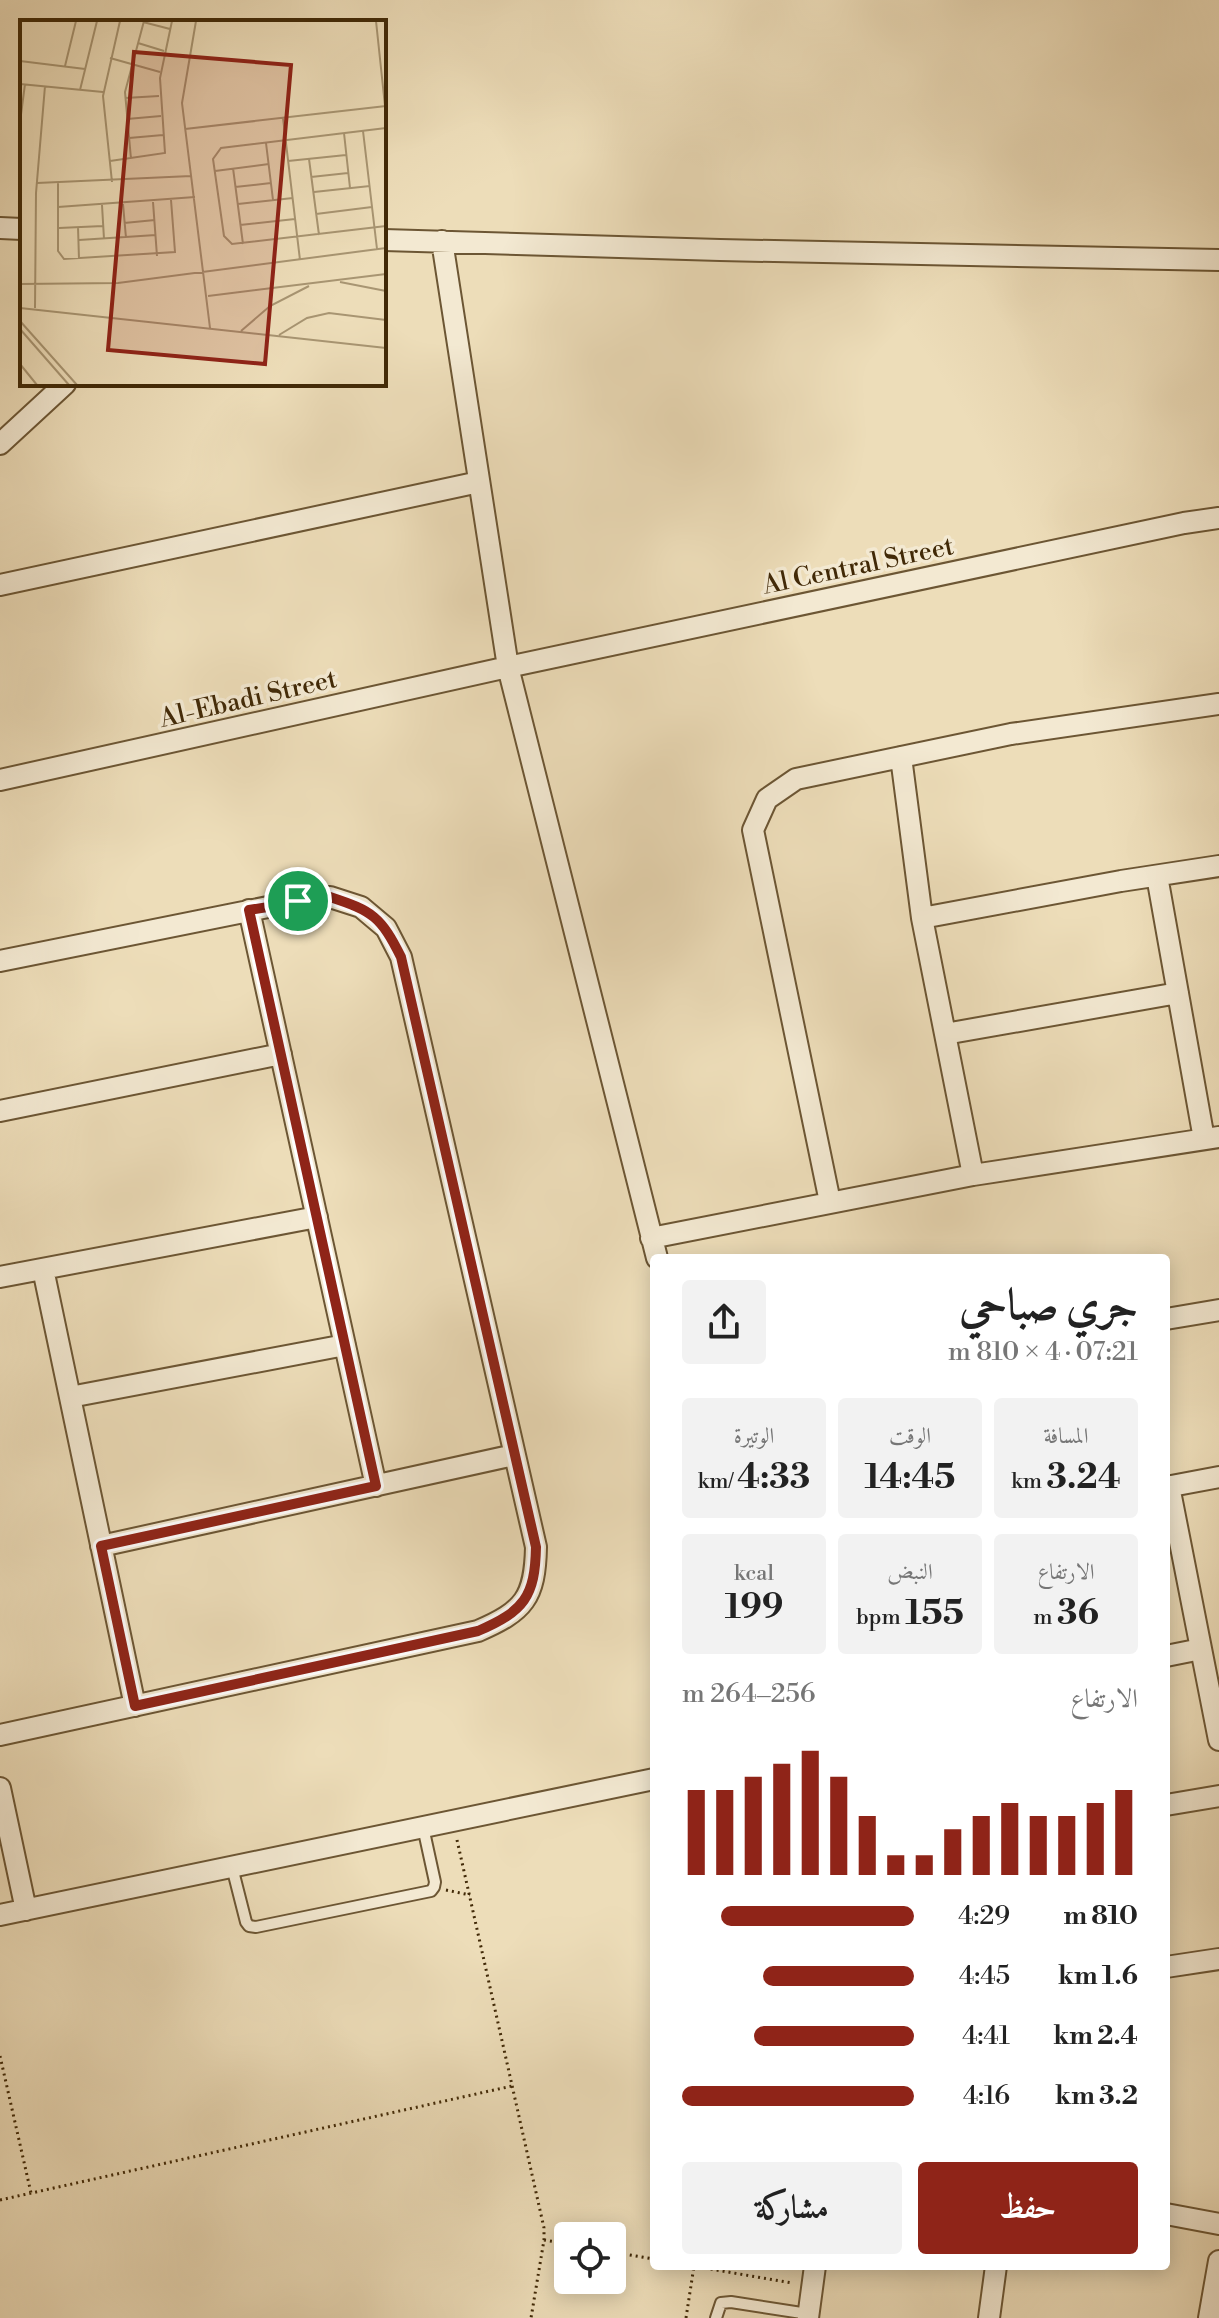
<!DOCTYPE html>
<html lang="ar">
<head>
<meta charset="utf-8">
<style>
	body { margin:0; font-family:"Libre Bodoni",Amiri,serif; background:#f2f2f2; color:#222; direction:rtl; height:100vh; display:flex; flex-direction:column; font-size:30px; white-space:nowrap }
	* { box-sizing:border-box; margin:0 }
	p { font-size:26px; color:#767676 }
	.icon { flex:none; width:44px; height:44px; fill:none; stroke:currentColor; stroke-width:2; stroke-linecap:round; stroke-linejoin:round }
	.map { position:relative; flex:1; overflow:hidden; direction:ltr }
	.drawer { position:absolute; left:650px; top:1254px; width:520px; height:1016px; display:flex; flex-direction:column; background:#fff; border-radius:8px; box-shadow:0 4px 20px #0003; direction:rtl }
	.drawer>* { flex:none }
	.buttons { position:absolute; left:554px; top:2222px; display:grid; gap:16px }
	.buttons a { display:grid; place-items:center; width:72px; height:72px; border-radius:8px; background:#fff; box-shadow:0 4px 20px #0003; font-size:40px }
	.pin { position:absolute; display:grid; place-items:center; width:68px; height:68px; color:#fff; margin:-34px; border:4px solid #fff; border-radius:50%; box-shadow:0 2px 8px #0007 }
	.round { display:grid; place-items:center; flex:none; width:84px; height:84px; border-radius:8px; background:#f2f2f2 }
	.summary { display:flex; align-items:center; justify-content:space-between; height:136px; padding:0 32px }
	h1 { font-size:44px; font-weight:800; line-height:60px }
	.metrics { display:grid; grid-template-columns:repeat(3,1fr); gap:12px; height:136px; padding:8px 32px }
	.metrics div { display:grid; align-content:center; border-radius:8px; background:#f2f2f2; text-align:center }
	.metrics b { font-size:34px; font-weight:800 }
	.metrics small { font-size:22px; font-weight:400 }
	.metrics p { font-size:22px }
	.chart { height:224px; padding:16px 32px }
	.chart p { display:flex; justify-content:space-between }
	.chart svg { width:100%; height:144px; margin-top:8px; stroke:#8f2418; stroke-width:6 }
	.action { display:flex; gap:16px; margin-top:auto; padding:16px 32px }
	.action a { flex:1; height:92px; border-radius:8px; background:#8f2418; color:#fff; font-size:32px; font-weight:800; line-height:92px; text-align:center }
	.action a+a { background:#f2f2f2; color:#222 }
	ul { padding:0 32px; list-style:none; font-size:26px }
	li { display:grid; grid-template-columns:128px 96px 1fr; align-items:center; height:60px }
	li i { height:20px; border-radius:10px; background:#8f2418 }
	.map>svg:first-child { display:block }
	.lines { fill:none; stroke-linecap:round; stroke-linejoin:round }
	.lane-casing { stroke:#6c5634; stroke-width:14 }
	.street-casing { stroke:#6c5634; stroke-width:24 }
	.path { stroke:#412907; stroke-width:3; stroke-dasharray:2 4; stroke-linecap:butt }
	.lane { stroke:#f3e9d2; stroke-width:10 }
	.street { stroke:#f3e9d2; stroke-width:20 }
	.route-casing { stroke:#fff; stroke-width:16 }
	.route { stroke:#8f2418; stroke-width:10 }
	.labels { text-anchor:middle; stroke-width:7; stroke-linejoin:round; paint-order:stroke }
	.street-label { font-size:26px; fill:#412907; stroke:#f3e9d2 }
	.inset-road { fill:none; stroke:#a89572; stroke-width:2 }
	.view { fill:#8f2418; fill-opacity:0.15; stroke:#8f2418; stroke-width:4 }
	.inset-edge { fill:none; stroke:#412907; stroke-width:4 }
</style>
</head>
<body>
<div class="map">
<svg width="1219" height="2318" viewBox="0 0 1219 2318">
	<rect width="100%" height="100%" fill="#edddb9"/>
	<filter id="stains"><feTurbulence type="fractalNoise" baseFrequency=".0025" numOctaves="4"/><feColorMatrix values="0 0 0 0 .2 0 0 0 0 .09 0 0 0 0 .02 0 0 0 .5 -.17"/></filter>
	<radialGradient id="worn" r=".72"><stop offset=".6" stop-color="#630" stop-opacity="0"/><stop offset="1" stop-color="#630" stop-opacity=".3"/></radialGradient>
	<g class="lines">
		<g class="lane-casing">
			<path id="lane" d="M232 1867 246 1922 249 1926 256 1927 431 1891 434 1887 435 1882 423 1827
				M716 2318 721 2303 731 2302 808 2314"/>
		</g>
		<g class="street-casing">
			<path id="street" d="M0 228 22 229
				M384 240 720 250 1219 260
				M442 241 508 667 657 1258
				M0 444 65 384
				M0 585 479 482
				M901 757 922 918 973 1175
				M0 780 508 667 1184 523 1219 518
				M1157 876 1204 1139
				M249 910 376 1486
				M922 918 1121 881 1219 866
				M0 961 298 901 330 897 361 907 386 928 401 957 536 1547C535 1598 524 1611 478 1631L0 1735
				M945 1034 1178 993
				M0 1111 281 1054
				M830 1202 753 830 767 799 796 779 1011 734 1219 704
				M651 1238 973 1175 1219 1137
				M43 1269 135 1706
				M0 1277 317 1217
				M1166 1319 1219 1310
				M70 1397 345 1345
				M1169 1486 1219 1740
				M1166 1487 1219 1477
				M101 1546 514 1455
				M1166 1656 1201 1649
				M0 1788 26 1910
				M1166 1805 1219 1796
				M0 1915 654 1779
				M1166 1967 1219 1959
				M1166 2214 1219 2224
				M808 2318 815 2266
				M989 2318 996 2266
				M1209 2318 1219 2261"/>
		</g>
		<path class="path" d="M457 1840 544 2228V2240L531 2318
			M446 1890 470 1895
			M0 2056 31 2193
			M0 2200 512 2086
			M544 2240 568 2244
			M612 2252 654 2259
			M693 2266 792 2283
			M686 2318 694 2266"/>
		<use href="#lane" class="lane"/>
		<use href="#street" class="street"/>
	</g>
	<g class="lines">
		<g class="route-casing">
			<path id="route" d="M330 897C373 911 381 917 401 957L536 1547C535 1597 524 1611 478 1631L135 1706 101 1546 376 1486 249 910Z"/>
		</g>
		<use href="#route" class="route"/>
	</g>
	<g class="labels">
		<g class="street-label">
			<text transform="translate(858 565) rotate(-12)" y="9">Al Central Street</text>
			<text transform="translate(248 698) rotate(-13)" y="9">Al-Ebadi Street</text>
		</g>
	</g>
	<g transform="translate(20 20)">
		<rect width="366" height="366" fill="#edddb9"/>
		<path class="inset-road" d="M176 1 162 83 190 308M356 1 365 86M123 2 150 9M118 23 144 31M90 38 140 52M0 41 65 49M45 46 56 1M0 64 83 72M60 70 77 1M105 78 139 76M263 98 280 240M107 99 141 96M0 102 5 64M366 108 201 128 193 139 204 216 212 224 366 206M165 109 366 86M343 111 357 229M324 113 330 168M109 118 143 115M246 123 253 180M111 139 105 72 124 1M289 139 299 215M90 141 145 133 140 58 152 1M268 141 326 135M213 148 223 224M195 151 249 144M291 157 328 153M92 162 83 76 100 1M17 163 171 156M38 163V231L44 239 155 232 151 180M215 167 251 163M294 172 350 166M133 182 137 236M103 184 106 218M218 184 273 178M82 185 84 219M38 187 175 177M296 194 352 187M104 203 135 200M220 205 275 199M58 207 59 239M39 208 83 206M59 220 136 215M320 262 366 271M0 264 98 263 366 228M188 276 366 254M0 288 366 328M15 288 16 173 25 66M0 301 57 365M0 309 49 365M221 311 250 286 289 266M259 315 287 298 309 293 366 300M0 344 17 365"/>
		<path class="view" d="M114 32 271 45 245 344 88 330Z"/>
		<rect width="366" height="366" class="inset-edge"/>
	</g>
	<rect width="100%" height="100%" filter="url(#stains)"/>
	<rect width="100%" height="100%" fill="url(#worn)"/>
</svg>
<div class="buttons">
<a><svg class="icon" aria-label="locate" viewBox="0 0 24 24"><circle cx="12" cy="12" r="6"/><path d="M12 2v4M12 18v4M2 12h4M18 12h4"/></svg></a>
</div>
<div class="pin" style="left:298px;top:901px;background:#1e9e55"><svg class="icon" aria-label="arrive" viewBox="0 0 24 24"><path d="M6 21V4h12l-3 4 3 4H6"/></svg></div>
<section class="drawer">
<div class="summary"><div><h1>جري صباحي</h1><p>07:21 · 4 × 810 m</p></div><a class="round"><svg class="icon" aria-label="share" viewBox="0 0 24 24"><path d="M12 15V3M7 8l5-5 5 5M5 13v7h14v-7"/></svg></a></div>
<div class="metrics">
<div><p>المسافة</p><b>3.24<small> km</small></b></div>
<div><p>الوقت</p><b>14:45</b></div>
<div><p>الوتيرة</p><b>4:33<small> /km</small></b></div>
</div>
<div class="metrics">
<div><p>الارتفاع</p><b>36<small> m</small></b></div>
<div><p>النبض</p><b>155<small> bpm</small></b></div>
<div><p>kcal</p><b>199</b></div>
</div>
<div class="chart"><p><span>الارتفاع</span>256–264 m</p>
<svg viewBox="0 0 160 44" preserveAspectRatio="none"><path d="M5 44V18M15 44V18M25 44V14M35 44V10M45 44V6M55 44V14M65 44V26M75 44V38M85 44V38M95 44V30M105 44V26M115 44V22M125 44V26M135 44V26M145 44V22M155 44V18"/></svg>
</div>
<ul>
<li><b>810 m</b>4:29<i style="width:83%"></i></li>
<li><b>1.6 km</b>4:45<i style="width:65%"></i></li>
<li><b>2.4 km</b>4:41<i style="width:69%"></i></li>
<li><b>3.2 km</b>4:16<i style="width:100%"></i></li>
</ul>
<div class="action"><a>حفظ</a><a>مشاركة</a></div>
</section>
</div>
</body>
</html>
